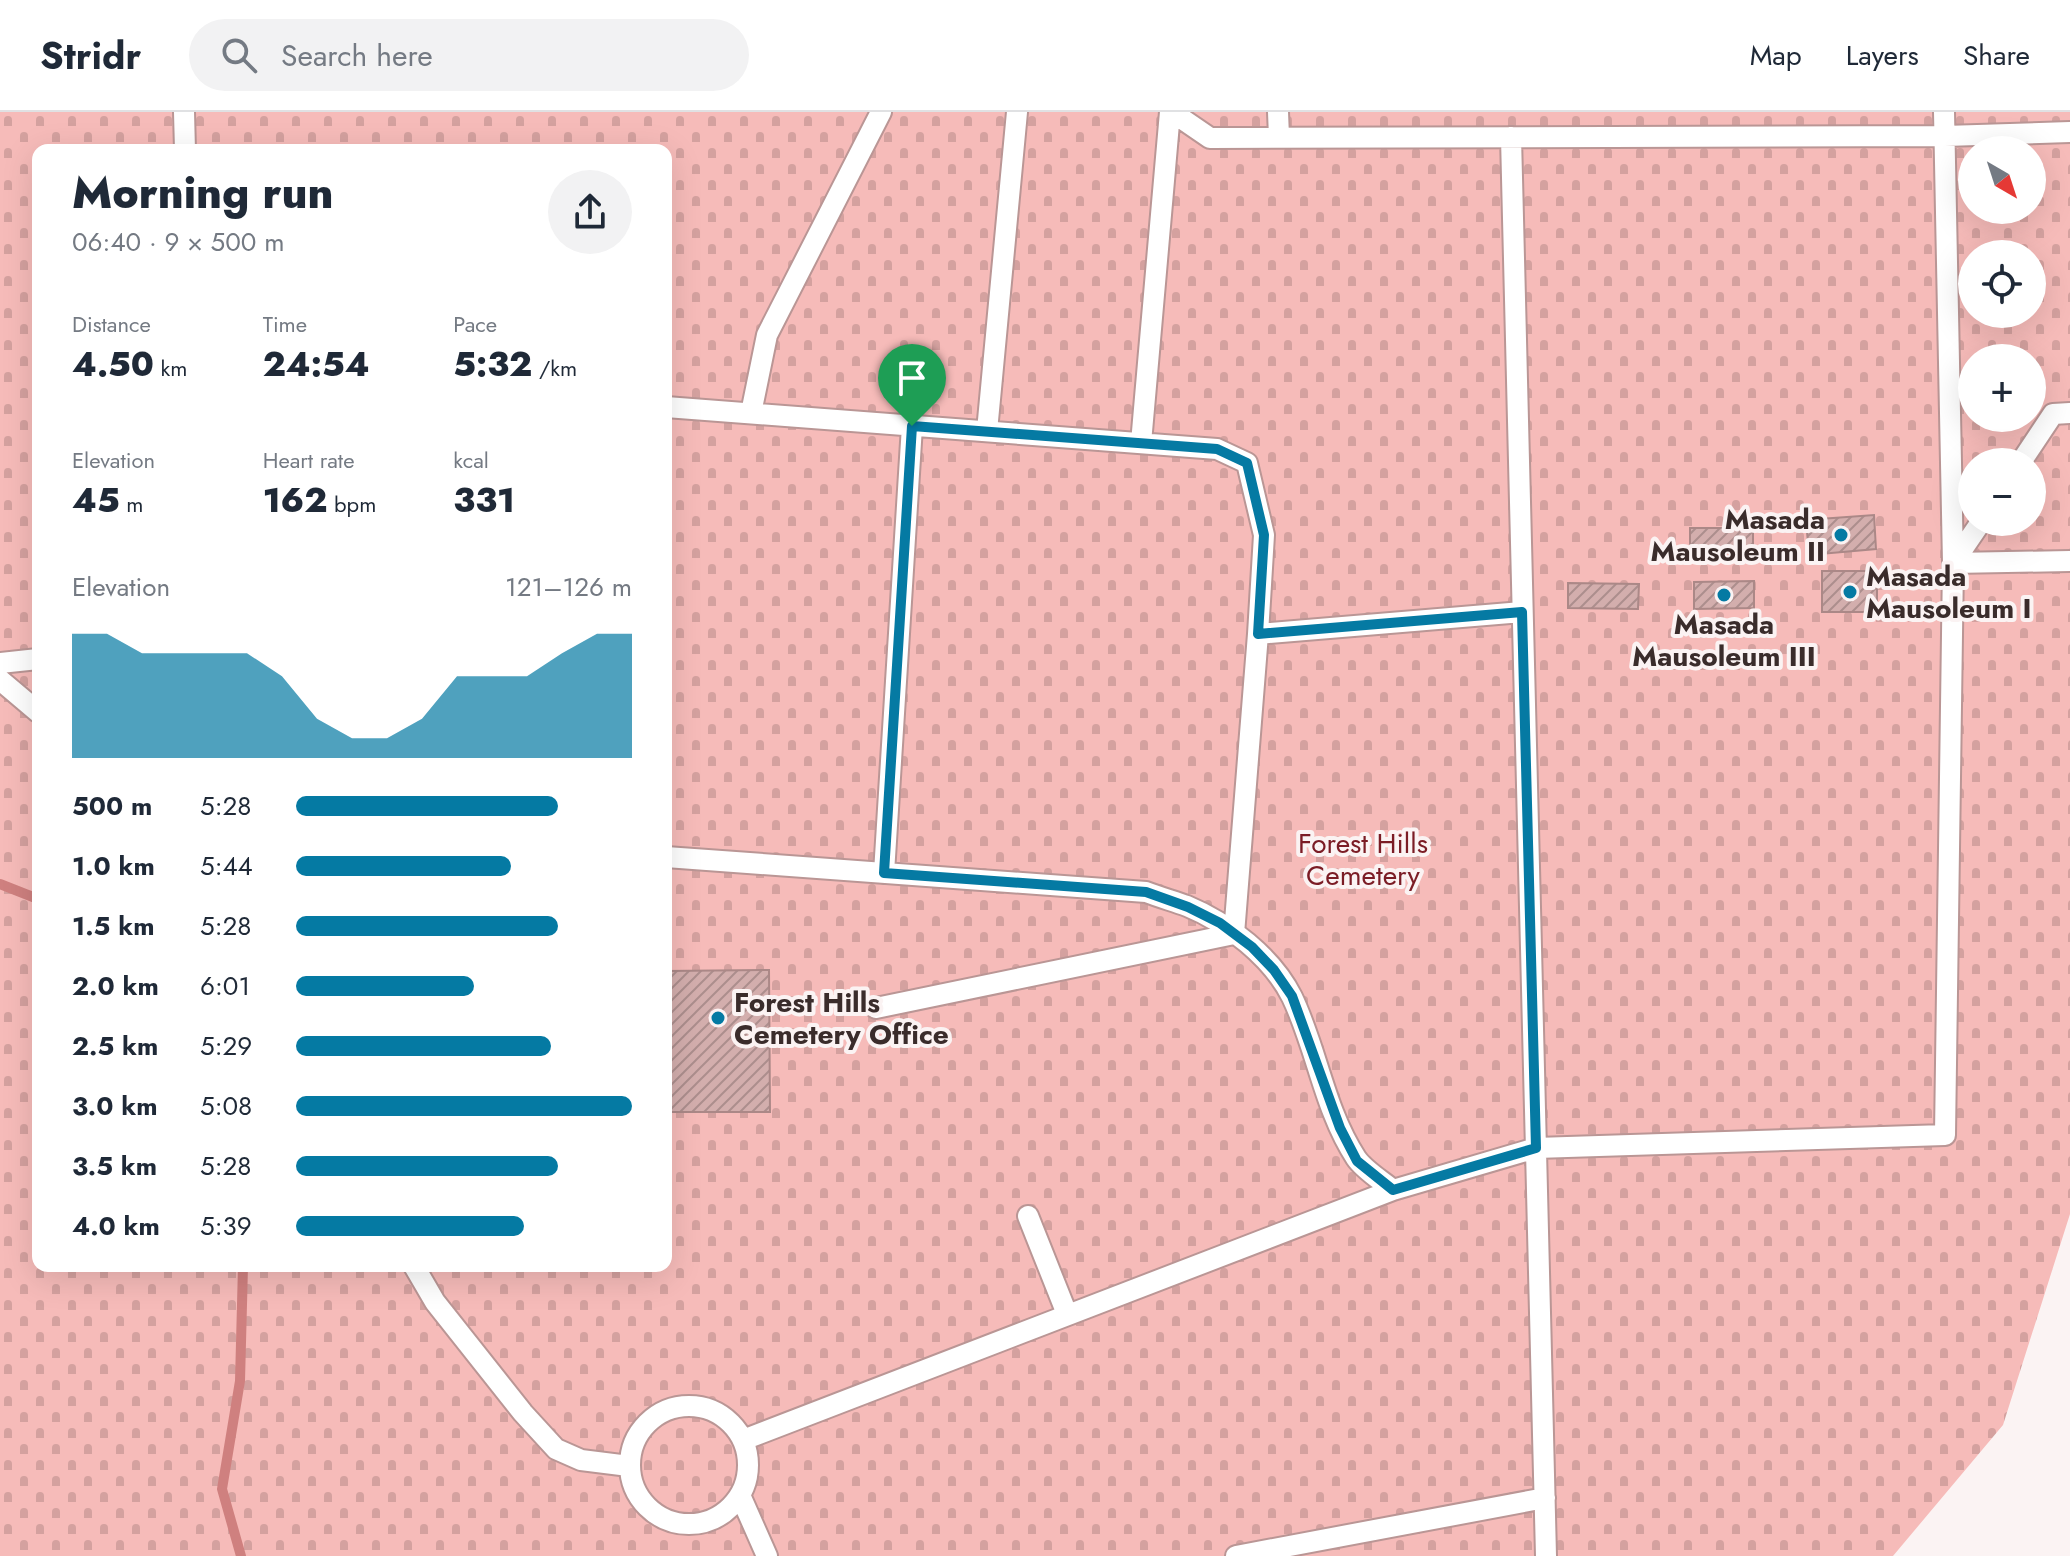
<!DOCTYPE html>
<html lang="en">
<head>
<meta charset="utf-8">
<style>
	body { margin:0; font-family:Jost,sans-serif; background:#f2f2f3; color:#1f2937; height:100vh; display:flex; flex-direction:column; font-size:30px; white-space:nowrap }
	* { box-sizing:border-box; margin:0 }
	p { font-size:26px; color:#747a83 }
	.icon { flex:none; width:44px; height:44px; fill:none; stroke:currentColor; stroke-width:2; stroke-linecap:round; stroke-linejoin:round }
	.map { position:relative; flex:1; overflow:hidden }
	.sheet { position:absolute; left:32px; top:32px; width:640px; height:1128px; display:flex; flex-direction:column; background:#fff; border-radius:16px; box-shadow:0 8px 32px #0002 }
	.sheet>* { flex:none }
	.needle { width:52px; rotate:141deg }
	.fabs { position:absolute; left:1958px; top:24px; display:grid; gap:16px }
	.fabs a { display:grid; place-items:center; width:88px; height:88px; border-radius:50%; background:#fff; box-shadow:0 8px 32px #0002; font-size:40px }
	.pin { position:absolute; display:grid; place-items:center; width:68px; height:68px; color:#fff; margin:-82px -34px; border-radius:50% 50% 50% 0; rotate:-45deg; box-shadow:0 0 8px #0007 }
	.pin .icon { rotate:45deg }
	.round { display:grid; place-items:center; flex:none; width:84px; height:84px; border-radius:42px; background:#f2f2f3 }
	.headline { display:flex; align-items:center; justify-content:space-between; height:136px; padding:0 40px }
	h1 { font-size:44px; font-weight:800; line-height:60px }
	.figures { display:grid; grid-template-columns:repeat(3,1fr); gap:12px; height:136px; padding:8px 40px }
	.figures div { display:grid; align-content:center }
	.figures b { font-size:34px; font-weight:800 }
	.figures small { font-size:22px; font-weight:400 }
	.figures p { font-size:22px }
	.chart { height:224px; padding:16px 40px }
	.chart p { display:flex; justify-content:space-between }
	.chart svg { width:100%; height:144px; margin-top:8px; fill:#057aa3; opacity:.7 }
	ul { padding:0 40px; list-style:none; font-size:26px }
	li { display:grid; grid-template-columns:128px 96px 1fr; align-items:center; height:60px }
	li i { height:20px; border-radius:10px; background:#057aa3 }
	header { display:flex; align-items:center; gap:48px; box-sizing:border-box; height:112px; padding:0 40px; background:#fff; border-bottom:2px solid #e0e1e3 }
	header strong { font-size:38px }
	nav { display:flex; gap:44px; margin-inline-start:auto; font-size:28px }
	.search { width:560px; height:72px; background:#f2f2f3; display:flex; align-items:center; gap:20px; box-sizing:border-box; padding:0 28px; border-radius:44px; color:#747a83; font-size:30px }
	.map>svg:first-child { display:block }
	.cemetery { fill:url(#cemetery-stones); fill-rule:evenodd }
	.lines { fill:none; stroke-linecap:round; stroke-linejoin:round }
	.stream { stroke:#cf807f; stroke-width:10 }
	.building { fill:url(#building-hatch); stroke:#ab8887; stroke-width:2 }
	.lane-casing { stroke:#ba9695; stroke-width:24 }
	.lane { stroke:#fff; stroke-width:20 }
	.route-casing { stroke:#fff; stroke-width:16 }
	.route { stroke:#057aa3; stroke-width:10 }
	.poi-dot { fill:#057aa3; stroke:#fbf3f3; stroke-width:3 }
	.labels { text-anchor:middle; stroke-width:8; stroke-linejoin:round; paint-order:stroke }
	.poi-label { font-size:28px; font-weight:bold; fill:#3a2c2b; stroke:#fbf3f3; text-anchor:start }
	.park-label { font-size:28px; fill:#7b1c25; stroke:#fbf3f3 }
</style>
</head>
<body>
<header>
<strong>Stridr</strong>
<div class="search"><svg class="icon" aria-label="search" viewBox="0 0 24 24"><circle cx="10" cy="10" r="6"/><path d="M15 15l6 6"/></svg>Search here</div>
<nav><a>Map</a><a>Layers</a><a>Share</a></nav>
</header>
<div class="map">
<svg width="2070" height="1444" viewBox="0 0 2070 1444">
	<defs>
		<pattern id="cemetery-stones" width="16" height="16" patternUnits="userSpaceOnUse" patternTransform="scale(2)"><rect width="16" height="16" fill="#f6bbb9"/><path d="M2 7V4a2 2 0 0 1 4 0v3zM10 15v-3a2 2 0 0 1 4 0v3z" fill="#d4a19f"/></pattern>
		<pattern id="building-hatch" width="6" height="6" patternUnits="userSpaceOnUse" patternTransform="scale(2)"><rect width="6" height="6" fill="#d3aead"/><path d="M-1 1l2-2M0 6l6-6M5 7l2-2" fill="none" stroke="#ac8e8d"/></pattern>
	</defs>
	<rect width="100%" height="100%" fill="#fbf3f3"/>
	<path class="cemetery" d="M0 0H2070V1102L2003 1313 1893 1444H0ZM38 38H666V1154H38ZM1972 38H2032V98H1972ZM1972 142H2032V202H1972ZM1972 246H2032V306H1972ZM1972 350H2032V410H1972Z"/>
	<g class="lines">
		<path class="stream" d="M0 772 38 787
			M241 1444 222 1377 240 1269 243 1154"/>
	</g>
	<path class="building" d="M1874 403 1876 437 1809 443 1806 408Z
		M1690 416H1753V441H1690Z
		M1822 459H1877V500H1822Z
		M1754 469V496L1694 497V470Z
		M1568 471 1639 472 1638 497 1568 496Z
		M769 858 770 1000H666V859Z"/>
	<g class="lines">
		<g class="lane-casing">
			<path id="lane" d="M184 0 185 38
				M1172 0 1210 26 1945 24 2070 20
				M1278 0 1279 25
				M1511 25 1546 1444
				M666 295 1217 337 1247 351 1264 423 1258 522 1234 822 876 896
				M751 301 767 223 881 0
				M987 319 1017 0
				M1141 331 1170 0
				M2021 350 2053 302 2070 301
				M1953 451 2070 449
				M1953 451 1981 410
				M1258 522 1522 500
				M0 551 38 547
				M0 568 38 600
				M666 745 1146 780C1159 785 1173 789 1187 794 1228 811 1272 845 1292 885 1317 937 1324 997 1356 1046 1364 1058 1381 1068 1393 1078
				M884 761 912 314
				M1028 1104 1067 1202
				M414 1154 435 1190 523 1301 556 1337 581 1348 629 1354
				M630 1353a59 59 0 1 1 118 0a59 59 0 1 1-118 0Z
				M743 1328 1393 1078 1536 1036 1945 1023 1953 451 1944 0
				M740 1383 767 1444
				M1236 1444 1545 1386"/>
		</g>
		<use href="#lane" class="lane"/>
	</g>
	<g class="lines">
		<g class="route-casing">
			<path id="route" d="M912 314 1217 337 1247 351 1264 423 1258 522 1522 500 1536 1036 1393 1078 1357 1049 1340 1016 1292 884 1274 858 1252 835 1220 811 1188 795 1146 780 884 761Z"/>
		</g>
		<use href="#route" class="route"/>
	</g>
	<g class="poi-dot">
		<circle cx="1841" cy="423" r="8"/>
		<circle cx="1850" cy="480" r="8"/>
		<circle cx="1724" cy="483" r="8"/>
		<circle cx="718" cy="906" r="8"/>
	</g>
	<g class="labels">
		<g class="poi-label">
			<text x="1825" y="417" text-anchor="end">Masada<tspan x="1825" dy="32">Mausoleum II</tspan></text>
			<text x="1866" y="474">Masada<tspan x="1866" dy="32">Mausoleum I</tspan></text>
			<text x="1724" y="522" text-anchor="middle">Masada<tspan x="1724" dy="32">Mausoleum III</tspan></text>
			<text x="734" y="900">Forest Hills<tspan x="734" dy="32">Cemetery Office</tspan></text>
		</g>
		<g class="park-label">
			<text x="1363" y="741">Forest Hills<tspan x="1363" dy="32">Cemetery</tspan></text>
		</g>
	</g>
</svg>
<div class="fabs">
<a><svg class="needle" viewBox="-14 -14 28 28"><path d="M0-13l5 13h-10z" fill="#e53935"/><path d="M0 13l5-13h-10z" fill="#747a83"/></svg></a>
<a><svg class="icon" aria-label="locate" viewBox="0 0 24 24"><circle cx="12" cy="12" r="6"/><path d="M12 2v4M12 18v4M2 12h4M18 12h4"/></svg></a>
<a>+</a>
<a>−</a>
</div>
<div class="pin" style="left:912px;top:314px;background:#1e9e55"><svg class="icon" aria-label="arrive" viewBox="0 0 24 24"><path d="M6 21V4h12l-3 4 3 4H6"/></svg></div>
<section class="sheet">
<div class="headline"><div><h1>Morning run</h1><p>06:40 · 9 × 500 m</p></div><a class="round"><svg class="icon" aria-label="share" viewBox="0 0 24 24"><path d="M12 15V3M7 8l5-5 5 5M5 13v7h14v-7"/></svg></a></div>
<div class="figures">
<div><p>Distance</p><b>4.50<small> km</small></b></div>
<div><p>Time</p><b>24:54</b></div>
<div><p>Pace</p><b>5:32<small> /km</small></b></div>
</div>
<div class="figures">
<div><p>Elevation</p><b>45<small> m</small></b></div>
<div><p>Heart rate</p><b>162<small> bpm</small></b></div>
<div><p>kcal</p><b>331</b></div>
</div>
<div class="chart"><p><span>Elevation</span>121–126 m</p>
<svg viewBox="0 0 160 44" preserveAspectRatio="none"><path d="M0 44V6L10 6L20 12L30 12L40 12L50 12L60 19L70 32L80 38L90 38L100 32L110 19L120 19L130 19L140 12L150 6L160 6V44z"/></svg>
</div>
<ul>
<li><b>500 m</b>5:28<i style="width:78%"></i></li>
<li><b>1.0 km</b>5:44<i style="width:64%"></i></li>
<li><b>1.5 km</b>5:28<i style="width:78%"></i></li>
<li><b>2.0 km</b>6:01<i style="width:53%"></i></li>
<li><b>2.5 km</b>5:29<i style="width:76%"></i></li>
<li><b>3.0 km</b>5:08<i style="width:100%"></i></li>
<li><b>3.5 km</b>5:28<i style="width:78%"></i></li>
<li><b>4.0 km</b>5:39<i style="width:68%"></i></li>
</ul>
</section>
</div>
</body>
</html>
